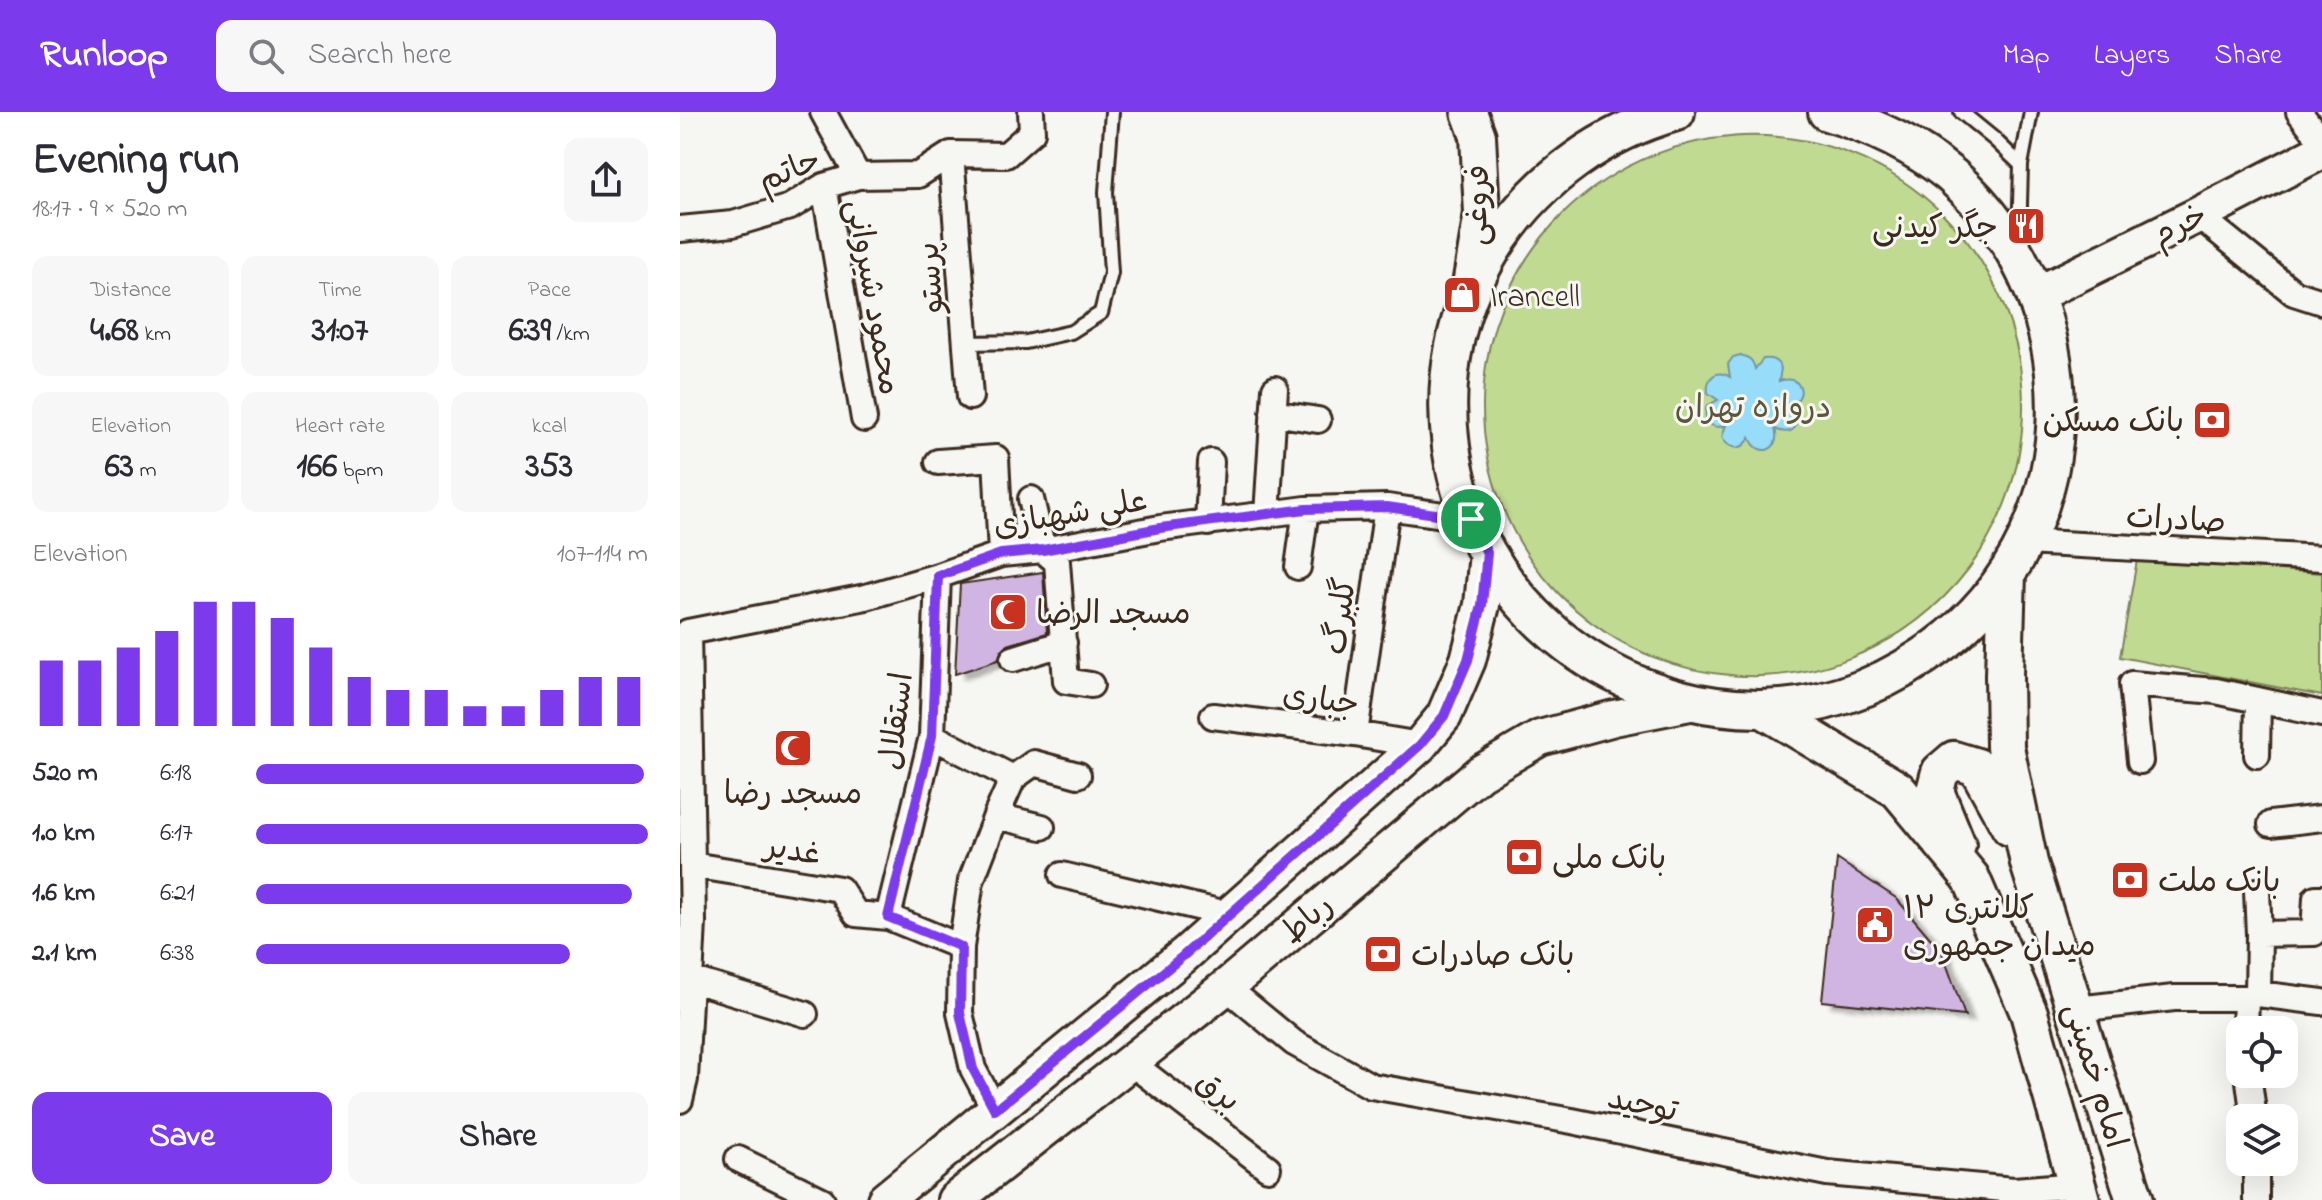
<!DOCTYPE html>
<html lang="en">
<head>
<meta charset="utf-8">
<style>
	body { margin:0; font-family:"Indie Flower","Playpen Sans Arabic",sans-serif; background:#f7f7f7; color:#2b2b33; height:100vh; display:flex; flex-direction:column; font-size:30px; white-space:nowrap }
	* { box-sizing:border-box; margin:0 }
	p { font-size:26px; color:#7c7c81 }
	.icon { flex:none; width:44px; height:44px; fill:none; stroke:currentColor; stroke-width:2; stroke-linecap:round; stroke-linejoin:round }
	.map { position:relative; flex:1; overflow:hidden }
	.drawer { display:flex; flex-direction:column; background:#fff; width:680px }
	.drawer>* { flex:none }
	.tools { position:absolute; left:1546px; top:904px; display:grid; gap:16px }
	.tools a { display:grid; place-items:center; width:72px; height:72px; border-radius:16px; background:#fff; box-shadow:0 8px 32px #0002; font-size:40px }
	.pin { position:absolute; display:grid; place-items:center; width:68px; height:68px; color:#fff; margin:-34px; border:4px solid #fff; border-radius:50%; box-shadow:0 2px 8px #0007 }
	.round { display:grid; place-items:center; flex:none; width:84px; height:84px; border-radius:16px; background:#f7f7f7 }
	.head { display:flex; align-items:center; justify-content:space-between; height:136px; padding:0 32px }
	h1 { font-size:44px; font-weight:800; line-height:60px }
	.figures { display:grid; grid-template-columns:repeat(3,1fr); gap:12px; height:136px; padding:8px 32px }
	.figures div { display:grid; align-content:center; border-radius:16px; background:#f7f7f7; text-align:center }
	.figures b { font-size:34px; font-weight:800 }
	.figures small { font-size:22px; font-weight:400 }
	.figures p { font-size:22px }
	.chart { height:224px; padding:16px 32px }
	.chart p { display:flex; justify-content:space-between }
	.chart svg { width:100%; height:144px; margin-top:8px; stroke:#7c3aed; stroke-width:6 }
	.primary-button { display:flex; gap:16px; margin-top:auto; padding:16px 32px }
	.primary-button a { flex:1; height:92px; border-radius:16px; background:#7c3aed; color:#fff; font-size:32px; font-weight:800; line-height:92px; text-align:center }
	.primary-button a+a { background:#f7f7f7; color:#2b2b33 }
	ul { padding:0 32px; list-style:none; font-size:26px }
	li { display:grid; grid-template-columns:128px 96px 1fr; align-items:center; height:60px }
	li i { height:20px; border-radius:10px; background:#7c3aed }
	header { display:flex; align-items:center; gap:48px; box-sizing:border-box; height:112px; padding:0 40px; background:#7c3aed; color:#fff }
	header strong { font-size:38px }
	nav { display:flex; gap:44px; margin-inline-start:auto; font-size:28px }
	.search { width:560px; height:72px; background:#f7f7f7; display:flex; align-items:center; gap:20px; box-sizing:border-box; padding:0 28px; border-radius:16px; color:#7c7c81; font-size:30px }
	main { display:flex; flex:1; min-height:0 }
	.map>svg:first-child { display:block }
	.green { fill:#c0da91; stroke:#7e8258; stroke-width:2 }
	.water { fill:#97dcf9; stroke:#7295a1; stroke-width:2 }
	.building { fill:#d0b4e1; stroke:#3b2a1e; stroke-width:2; filter:url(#shadow) }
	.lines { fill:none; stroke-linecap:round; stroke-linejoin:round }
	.lane-casing { stroke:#3b2a1e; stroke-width:18 }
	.street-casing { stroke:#3b2a1e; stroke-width:30 }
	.secondary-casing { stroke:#3b2a1e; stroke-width:40 }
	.primary-casing { stroke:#3b2a1e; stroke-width:42 }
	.lane { stroke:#f6f6f2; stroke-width:12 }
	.street { stroke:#f6f6f2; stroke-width:24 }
	.secondary { stroke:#f6f6f2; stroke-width:34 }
	.primary { stroke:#f6f6f2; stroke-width:36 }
	.route-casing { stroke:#fff; stroke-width:16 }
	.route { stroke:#7c3aed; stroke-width:10 }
	.labels { text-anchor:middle; stroke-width:6; stroke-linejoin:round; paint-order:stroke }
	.street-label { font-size:32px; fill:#3b2a1e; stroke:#f6f6f2 }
	.poi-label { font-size:32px; fill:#3b2a1e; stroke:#f6f6f2; text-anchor:start }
	.park-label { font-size:32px; fill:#5c563b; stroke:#f6f6f2 }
</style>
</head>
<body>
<header>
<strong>Runloop</strong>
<div class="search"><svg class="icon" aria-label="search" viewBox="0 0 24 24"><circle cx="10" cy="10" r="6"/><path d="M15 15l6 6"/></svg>Search here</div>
<nav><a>Map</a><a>Layers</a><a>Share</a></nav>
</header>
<main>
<section class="drawer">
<div class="head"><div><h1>Evening run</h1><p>18:17 · 9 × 520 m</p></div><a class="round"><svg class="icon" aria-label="share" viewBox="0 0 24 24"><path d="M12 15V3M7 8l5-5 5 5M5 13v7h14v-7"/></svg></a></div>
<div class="figures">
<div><p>Distance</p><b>4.68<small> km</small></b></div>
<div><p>Time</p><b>31:07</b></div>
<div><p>Pace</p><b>6:39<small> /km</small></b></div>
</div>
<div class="figures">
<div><p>Elevation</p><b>63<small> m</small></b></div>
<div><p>Heart rate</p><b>166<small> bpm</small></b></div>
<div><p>kcal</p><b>353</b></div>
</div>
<div class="chart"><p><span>Elevation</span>107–114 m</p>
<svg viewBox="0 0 160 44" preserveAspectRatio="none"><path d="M5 44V24M15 44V24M25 44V20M35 44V15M45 44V6M55 44V6M65 44V11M75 44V20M85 44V29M95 44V33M105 44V33M115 44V38M125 44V38M135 44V33M145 44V29M155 44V29"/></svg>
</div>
<ul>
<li><b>520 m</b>6:18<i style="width:99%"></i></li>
<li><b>1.0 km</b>6:17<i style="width:100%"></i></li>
<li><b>1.6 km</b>6:21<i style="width:96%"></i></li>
<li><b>2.1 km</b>6:38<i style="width:80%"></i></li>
</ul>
<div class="primary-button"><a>Save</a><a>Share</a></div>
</section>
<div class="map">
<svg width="1642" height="1088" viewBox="0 0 1642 1088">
	<defs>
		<filter id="shadow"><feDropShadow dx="9" dy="5" stdDeviation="2" flood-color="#0004"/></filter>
	</defs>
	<rect width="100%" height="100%" fill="#f6f6f2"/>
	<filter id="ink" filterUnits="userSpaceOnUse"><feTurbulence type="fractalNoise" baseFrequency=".0125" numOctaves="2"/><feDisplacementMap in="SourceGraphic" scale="16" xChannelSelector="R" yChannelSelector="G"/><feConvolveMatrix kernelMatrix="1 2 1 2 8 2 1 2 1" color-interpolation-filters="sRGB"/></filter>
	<g filter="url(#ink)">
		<path class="green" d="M803 294a270 270 0 1 1 540 0a270 270 0 1 1-540 0Z
			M1457 448 1642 461V584L1440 545Z"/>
		<path class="water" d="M1060 243C1069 245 1073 248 1075 257L1083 247C1092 246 1097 248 1101 256L1099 269C1122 261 1130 287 1107 294 1127 304 1116 328 1095 317 1102 339 1077 347 1070 325 1063 340 1049 338 1042 325L1046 313C1032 319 1022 309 1027 294L1038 288 1028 281C1026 266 1036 256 1050 265L1048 252 1053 245Z"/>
		<path class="building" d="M363 460 367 521 328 533 322 538 318 548 275 562 280 472Z
			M1157 747 1216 786 1262 840 1285 904 1142 889Z"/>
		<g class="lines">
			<g class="lane-casing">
				<path id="lane" d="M1281 0 1314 27 1341 53
					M1339 130 1341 53 1351 0
					M286 231 346 230 391 220 421 201 431 161 426 80 432 0"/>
			</g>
			<g class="street-casing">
				<path id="street" d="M143 0 178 64
					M1619 0 1642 29
					M271 42 290 285
					M144 74 184 307
					M1518 103 1614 181 1642 190
					M0 117 53 112 110 95 144 74 178 64 238 63 271 42 326 43 352 20 351 0
					M593 301 638 308
					M258 350 316 346 321 442
					M351 387 363 438 377 450 386 569 411 573
					M587 403 595 277
					M528 411 531 350
					M1345 430 1642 446
					M618 455 626 397
					M8 520 186 485 258 464 321 442 363 438 480 416 626 397 707 395 791 407
					M333 547 384 531
					M533 604 675 622 740 633
					M675 622 707 395
					M252 624 333 666
					M1577 643 1578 588
					M1460 649 1452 572 1536 579 1642 602
					M316 704 362 715
					M1591 712 1642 706
					M12 753 160 777 176 802 208 805 281 835
					M382 763 551 803
					M1577 779 1579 822
					M208 805 252 624 258 464
					M10 867 125 902
					M546 875 614 931 691 974 892 1009 1147 1061 1334 1078 1398 1073
					M1578 882 1579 822 1634 821 1636 786H1642
					M1397 897 1494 886H1566L1578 882 1642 890
					M1565 918 1566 886
					M450 950 588 1056
					M1568 962 1574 1006
					M0 988 5 967 13 810 8 520
					M315 998 293 957 280 901 281 835 291 769 316 704 333 666 354 651 398 663
					M58 1047 142 1088
					M1576 1050V1088"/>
			</g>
			<g class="secondary-casing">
				<path id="secondary" d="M789 0 798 24 802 101 790 173
					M1356 183 1518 103 1642 39
					M205 1088 503 844 740 633 764 604 788 548 802 493 807 441
					M275 1088 546 875 800 661 860 626 934 606 1010 591"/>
			</g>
			<g class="primary-casing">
				<path id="primary" d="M996 0C848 42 750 180 771 335 793 488 926 596 1079 597 1138 597 1195 577 1244 544 1410 435 1419 193 1272 64 1235 33 1193 14 1147 0
					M1327 461 1324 563 1325 635 1349 751 1455 1088
					M1083 597 1218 678 1291 766 1349 901 1401 1088
					M1277 733 1255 679 1260 660 1274 648 1297 655 1330 715"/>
			</g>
			<use href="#lane" class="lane"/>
			<use href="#street" class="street"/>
			<use href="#secondary" class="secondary"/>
			<use href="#primary" class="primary"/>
		</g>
	</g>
	<g class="lines" filter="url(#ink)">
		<g class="route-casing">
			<path id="route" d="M707 395 791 407 807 441 802 493 788 548 764 604 740 633 503 844 315 998 293 957 280 901 281 835 208 805 252 624 258 464 321 442 363 438 480 416 626 397Z"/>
		</g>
		<use href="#route" class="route"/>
	</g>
	<defs>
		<g id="restaurant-square" transform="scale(2)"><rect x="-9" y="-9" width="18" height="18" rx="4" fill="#c8321e" stroke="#f6f6f2"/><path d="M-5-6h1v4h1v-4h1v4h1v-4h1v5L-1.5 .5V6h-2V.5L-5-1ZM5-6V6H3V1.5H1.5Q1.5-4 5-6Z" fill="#fff"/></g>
		<g id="shop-square" transform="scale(2)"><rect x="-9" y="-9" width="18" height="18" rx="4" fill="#c8321e" stroke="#f6f6f2"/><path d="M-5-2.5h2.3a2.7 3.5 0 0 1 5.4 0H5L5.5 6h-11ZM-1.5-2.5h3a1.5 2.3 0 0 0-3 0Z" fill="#fff"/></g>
		<g id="bank-square" transform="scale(2)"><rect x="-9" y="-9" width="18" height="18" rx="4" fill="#c8321e" stroke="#f6f6f2"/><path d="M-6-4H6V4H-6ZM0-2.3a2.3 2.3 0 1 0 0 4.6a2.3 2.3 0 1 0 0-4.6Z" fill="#fff"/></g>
		<g id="mosque-square" transform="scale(2)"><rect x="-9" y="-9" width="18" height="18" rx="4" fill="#c8321e" stroke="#f6f6f2"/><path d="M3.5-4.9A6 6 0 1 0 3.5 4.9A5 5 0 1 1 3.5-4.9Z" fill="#fff"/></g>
		<g id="civic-square" transform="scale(2)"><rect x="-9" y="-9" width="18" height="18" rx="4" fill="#c8321e" stroke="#f6f6f2"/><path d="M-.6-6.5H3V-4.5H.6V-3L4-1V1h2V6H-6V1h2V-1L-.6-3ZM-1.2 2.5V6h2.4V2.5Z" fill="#fff"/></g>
	</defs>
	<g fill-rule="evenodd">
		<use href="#restaurant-square" x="1346" y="114"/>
		<use href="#shop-square" x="782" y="183"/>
		<use href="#bank-square" x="1532" y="308"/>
		<use href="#mosque-square" x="328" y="500"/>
		<use href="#mosque-square" x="113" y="636"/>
		<use href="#bank-square" x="844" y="745"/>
		<use href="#bank-square" x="1450" y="768"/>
		<use href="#civic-square" x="1195" y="813"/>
		<use href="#bank-square" x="703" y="842"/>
	</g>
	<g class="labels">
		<g class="street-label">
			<text transform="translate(109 57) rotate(-23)" y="11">حاتم</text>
			<text transform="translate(796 93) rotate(-88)" y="11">فروغی</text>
			<text transform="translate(1499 112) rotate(-26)" y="11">خرم</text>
			<text transform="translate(249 166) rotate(-94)" y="11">پرستو</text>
			<text transform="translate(195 185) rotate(80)" y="11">محمود شیروانی</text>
			<text transform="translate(390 400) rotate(-10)" y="11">علی شهبازی</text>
			<text transform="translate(1496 406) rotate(3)" y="11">صادرات</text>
			<text transform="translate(659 504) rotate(-82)" y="11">گلبرگ</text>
			<text transform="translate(641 586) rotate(8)" y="11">جباری</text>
			<text transform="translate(215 609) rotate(-83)" y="11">استقلال</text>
			<text transform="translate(113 737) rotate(9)" y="11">غدیر</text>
			<text transform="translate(626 806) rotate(-41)" y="11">رباط</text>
			<text transform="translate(1417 963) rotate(73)" y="11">امام خمینی</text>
			<text transform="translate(539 978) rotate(38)" y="11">برق</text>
			<text transform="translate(963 991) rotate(12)" y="11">توحید</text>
		</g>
		<g class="poi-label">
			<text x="1318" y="125" text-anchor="end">جگر کیدنی</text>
			<text x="810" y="194">Irancell</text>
			<text x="1504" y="319" text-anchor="end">بانک مسکن</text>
			<text x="356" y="511">مسجد الرضا</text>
			<text x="113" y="691" text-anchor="middle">مسجد رضا</text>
			<text x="872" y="756">بانک ملی</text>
			<text x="1478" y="779">بانک ملت</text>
			<text x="1223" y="806">کلانتری ۱۲<tspan x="1223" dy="37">میدان جمهوری</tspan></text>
			<text x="731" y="853">بانک صادرات</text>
		</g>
		<g class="park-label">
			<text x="1073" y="305">دروازه تهران</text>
		</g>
	</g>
</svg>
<div class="tools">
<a><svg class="icon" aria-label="locate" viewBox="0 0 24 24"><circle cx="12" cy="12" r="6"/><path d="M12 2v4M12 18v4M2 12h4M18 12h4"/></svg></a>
<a><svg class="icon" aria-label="layers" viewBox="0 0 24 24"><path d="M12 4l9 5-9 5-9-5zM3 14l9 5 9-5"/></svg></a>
</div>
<div class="pin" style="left:791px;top:407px;background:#1e9e55"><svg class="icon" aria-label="arrive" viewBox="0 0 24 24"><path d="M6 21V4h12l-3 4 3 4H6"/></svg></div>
</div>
</main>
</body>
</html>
